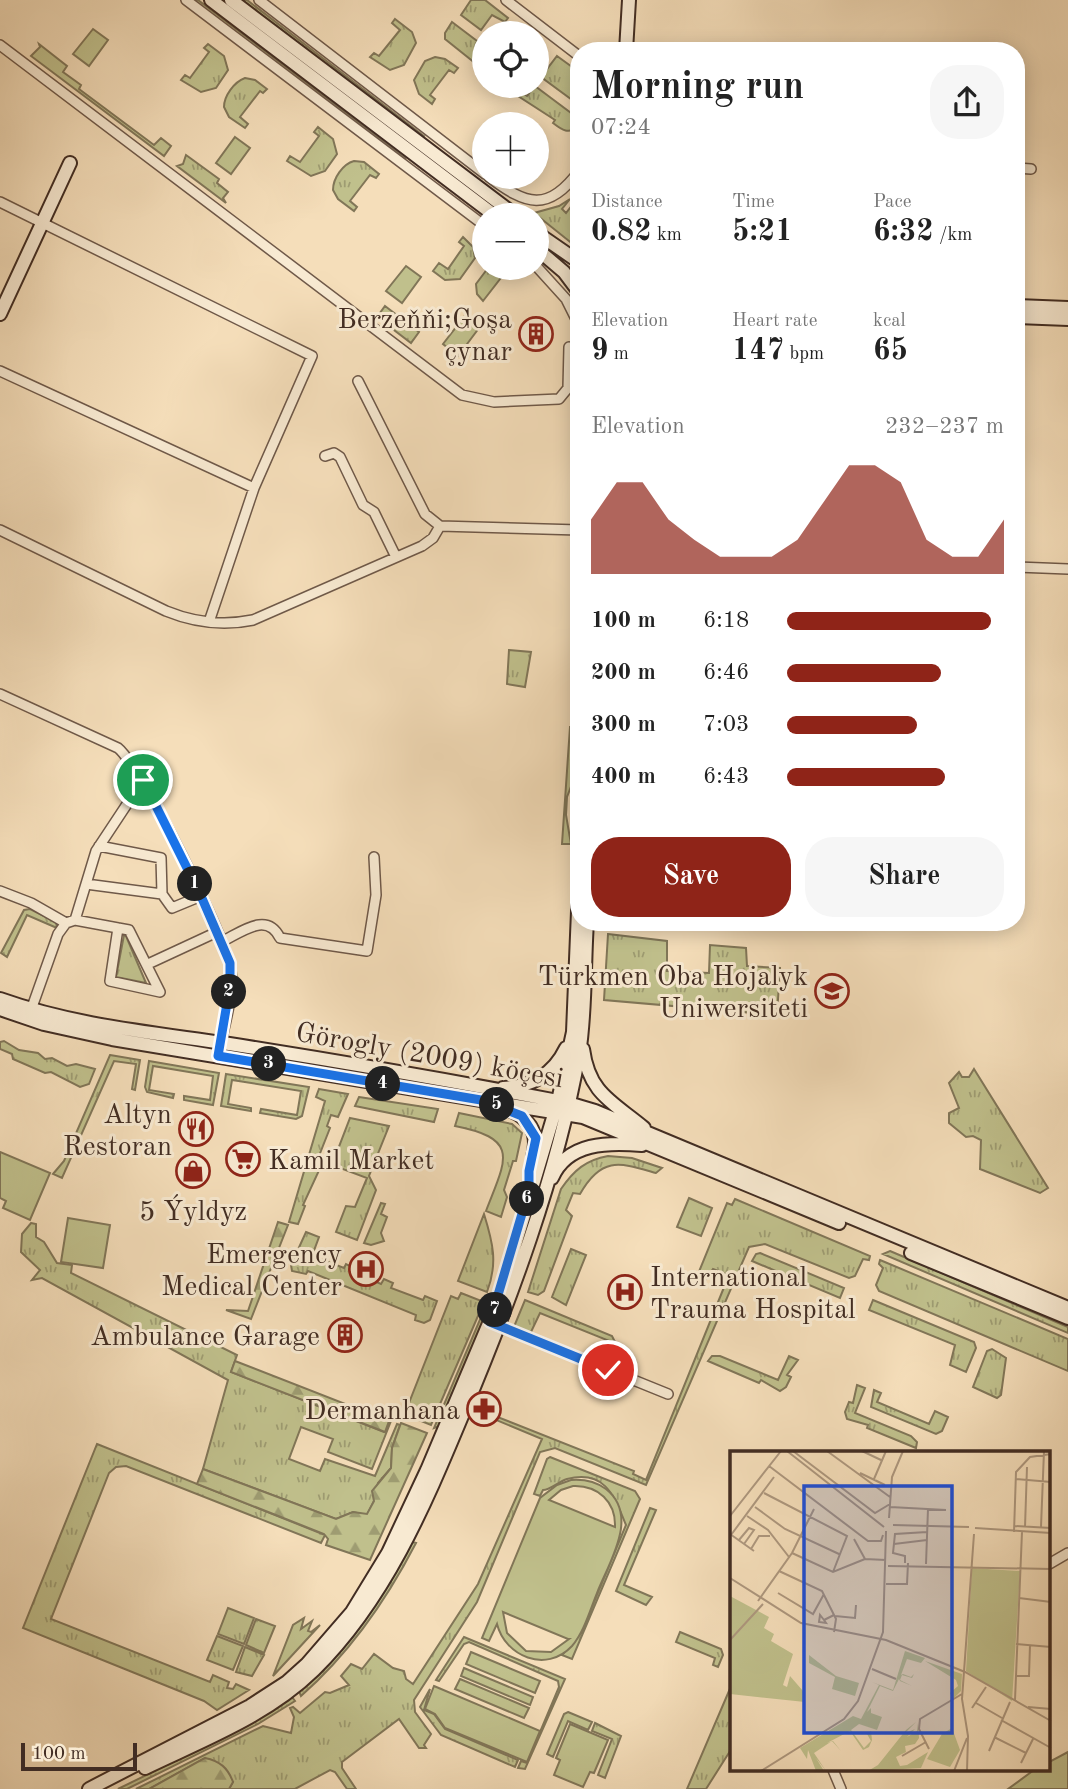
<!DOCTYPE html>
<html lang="en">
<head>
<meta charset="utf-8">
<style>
	body { margin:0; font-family:"Old Standard TT",serif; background:#f6f6f6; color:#222; height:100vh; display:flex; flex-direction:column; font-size:26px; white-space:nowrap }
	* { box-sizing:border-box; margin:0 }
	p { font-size:23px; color:#767676 }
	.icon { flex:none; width:38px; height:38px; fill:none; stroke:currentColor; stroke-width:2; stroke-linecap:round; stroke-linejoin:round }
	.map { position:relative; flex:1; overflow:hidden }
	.drawer { position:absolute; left:570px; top:42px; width:455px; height:889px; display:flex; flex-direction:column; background:#fff; border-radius:28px; box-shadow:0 4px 18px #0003 }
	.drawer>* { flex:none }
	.buttons { position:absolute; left:472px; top:21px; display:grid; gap:14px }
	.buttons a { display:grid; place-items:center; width:77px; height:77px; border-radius:50%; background:#fff; box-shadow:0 4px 18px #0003; font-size:35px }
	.scale { position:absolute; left:21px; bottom:18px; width:116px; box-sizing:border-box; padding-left:7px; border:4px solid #422d23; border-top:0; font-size:19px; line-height:24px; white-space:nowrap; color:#422d23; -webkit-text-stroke:5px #f8ead2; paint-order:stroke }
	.pin { position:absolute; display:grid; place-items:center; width:60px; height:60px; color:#fff; margin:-30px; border:4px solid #fff; border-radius:50%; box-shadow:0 2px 7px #0007 }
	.km { position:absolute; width:35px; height:35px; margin:-18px; border-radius:50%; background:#222; color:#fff; font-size:19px; line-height:35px; text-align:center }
	.round { display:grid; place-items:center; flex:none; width:74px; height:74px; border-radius:28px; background:#f6f6f6 }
	.headline { display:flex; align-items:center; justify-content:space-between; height:119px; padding:0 21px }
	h1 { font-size:38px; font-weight:800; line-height:52px }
	.figures { display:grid; grid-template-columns:repeat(3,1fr); gap:10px; height:119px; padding:7px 21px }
	.figures div { display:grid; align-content:center }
	.figures b { font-size:30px; font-weight:800 }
	.figures small { font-size:19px; font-weight:400 }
	.figures p { font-size:19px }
	.chart { height:196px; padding:14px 21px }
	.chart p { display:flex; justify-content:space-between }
	.chart svg { width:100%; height:126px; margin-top:7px; fill:#8f2418; opacity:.7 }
	.cta { display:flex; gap:14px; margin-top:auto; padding:14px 21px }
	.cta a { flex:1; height:80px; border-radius:28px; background:#8f2418; color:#fff; font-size:28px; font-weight:800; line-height:80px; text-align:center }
	.cta a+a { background:#f6f6f6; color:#222 }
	ul { padding:0 21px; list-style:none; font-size:23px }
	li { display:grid; grid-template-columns:112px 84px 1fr; align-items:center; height:52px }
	li i { height:18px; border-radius:9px; background:#8f2418 }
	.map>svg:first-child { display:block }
	.grass { fill:url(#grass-tufts); stroke:#817658; stroke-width:2 }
	.forest { fill:url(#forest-firs); stroke:#817658; stroke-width:2 }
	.pitch { fill:#c0c08c; stroke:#817658; stroke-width:2; fill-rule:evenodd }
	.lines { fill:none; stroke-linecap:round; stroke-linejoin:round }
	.street-casing { stroke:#6f5949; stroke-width:12 }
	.secondary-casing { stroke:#422d23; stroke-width:16 }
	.street { stroke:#f8ead2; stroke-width:9 }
	.secondary { stroke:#f8ead2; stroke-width:12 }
	.route-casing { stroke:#fff; stroke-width:14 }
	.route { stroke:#1a73e8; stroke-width:9 }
	.labels { text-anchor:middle; stroke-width:6; stroke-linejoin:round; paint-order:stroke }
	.poi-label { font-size:28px; fill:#422d23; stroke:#f8ead2; text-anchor:end }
	.street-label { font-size:28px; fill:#422d23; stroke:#f8ead2 }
	.inset-road { fill:none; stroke:#ad977e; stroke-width:2 }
	.view { fill:#1d4ed8; fill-opacity:0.15; stroke:#1d4ed8; stroke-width:3.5 }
	.inset-edge { fill:none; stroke:#422d23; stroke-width:3.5 }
</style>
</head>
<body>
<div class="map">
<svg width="1068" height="1789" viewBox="0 0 1068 1789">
	<defs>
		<pattern id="grass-tufts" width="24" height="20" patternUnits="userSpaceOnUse" patternTransform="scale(1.75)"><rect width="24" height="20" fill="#c0c08c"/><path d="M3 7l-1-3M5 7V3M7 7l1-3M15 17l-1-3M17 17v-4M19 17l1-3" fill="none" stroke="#9e9c72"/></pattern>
		<pattern id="forest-firs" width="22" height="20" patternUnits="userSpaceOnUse" patternTransform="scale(1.75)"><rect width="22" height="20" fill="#c0c08c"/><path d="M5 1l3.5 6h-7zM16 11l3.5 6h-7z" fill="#9e9c72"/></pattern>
	</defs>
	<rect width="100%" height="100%" fill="#f5deba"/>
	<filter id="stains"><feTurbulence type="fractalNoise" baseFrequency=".00286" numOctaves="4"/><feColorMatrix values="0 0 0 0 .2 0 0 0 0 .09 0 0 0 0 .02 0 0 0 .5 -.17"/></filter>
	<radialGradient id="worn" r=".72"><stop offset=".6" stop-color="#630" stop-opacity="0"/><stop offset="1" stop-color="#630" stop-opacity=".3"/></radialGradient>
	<path class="grass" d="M193 0H198L406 159 400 156Z
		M241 0H247L424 136 423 137Z
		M471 0H485L508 18 505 22 492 15 481 30 461 15Z
		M395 19 412 32 416 43 404 65 390 70 370 57 374 53 379 56 400 30 392 23Z
		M452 22 485 47 475 63 445 39V33Z
		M39 44 67 66 63 72 81 85 79 89 154 145 161 138 171 146 164 156 31 56 40 47Z
		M208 44 224 56 228 70 216 88 201 92 181 80 185 75 190 78 209 52 204 48Z
		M557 56 579 72V105L541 77Z
		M435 57 445 59 458 68 454 73 449 70 430 95 435 99 432 104 419 94 414 80 425 61Z
		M245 78 255 80 267 89 263 93 260 91 240 117 248 124 245 128 229 117 224 107C224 96 234 82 245 78Z
		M535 86 579 119 578 126C569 135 562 130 553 123L555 120 518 96 521 92 527 96Z
		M318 127 333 139 337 154 325 171 311 176 287 161 290 156 300 162 319 136 314 132Z
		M186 155 219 179 217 183 228 192 223 198 226 203 177 166 183 164Z
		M354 161 364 162 379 174 376 178 370 175 350 201 357 207 354 211 338 199 333 190C333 178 343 164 354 161Z
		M570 199 562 209 566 213 570 208 579 215V249L534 213 559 206Z
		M463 237 473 247 475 258 460 279 445 280 433 271 439 263 448 269 464 246 459 242Z
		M488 268 507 270 483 301 477 294 476 284Z
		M385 306 419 332 411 343 377 317Z
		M509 650 531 652 525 687 507 684Z
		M570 727 579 728 577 771 567 797 566 815 571 844H562Z
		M30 909 56 922 57 928 27 915 7 957 1 953 24 910Z
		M608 934 667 941V971L709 973 710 945 746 948 747 966 780 968 777 1015 604 1000Z
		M124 935 126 936 146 983 116 977Z
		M4 1041 19 1050 38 1053 45 1059 52 1058 67 1066 76 1064 95 1069 89 1084 80 1087 51 1072 45 1073 13 1059 12 1054 0 1049V1042Z
		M110 1055 140 1060 135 1090 132 1089 136 1064 114 1061 62 1178 53 1174 64 1161Z
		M149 1061 219 1073 213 1105 184 1100V1096L210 1100 213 1076 153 1066 149 1090 174 1094 173 1098 147 1092 145 1087Z
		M974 1069 1048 1188 1040 1193 980 1169 981 1140 973 1136 966 1137 949 1123V1113L959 1108 949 1083 959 1072 962 1077H969Z
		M226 1074 309 1087 302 1116 296 1119 260 1113 261 1109 297 1115 301 1091 232 1080 228 1104 251 1108V1111L221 1106Z
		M319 1089 348 1094 338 1117 331 1115 327 1126 330 1128 317 1161 322 1164 303 1205 305 1206 298 1224 289 1222 325 1101 316 1097Z
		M359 1097 438 1109 434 1122 355 1106Z
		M459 1113 512 1124 522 1133 516 1161H513L504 1190 507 1197 501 1217 486 1211C506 1159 521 1139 455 1126Z
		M350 1118 389 1126 369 1176 376 1190 357 1240 336 1232 346 1206 355 1207 367 1178 332 1165Z
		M608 1156 632 1158 662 1168 656 1173C621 1163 602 1155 580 1194L573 1193 566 1210 572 1216 544 1291 538 1295 528 1292 561 1189C574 1170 586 1160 608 1156Z
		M689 1198 712 1208 701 1236 677 1227Z
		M735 1199 870 1256 869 1260 863 1259 855 1276 849 1278 765 1244 749 1247 646 1485 555 1448 540 1452 477 1602 414 1700 415 1712 431 1734 424 1745 426 1748H419L399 1719 342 1762V1768L356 1789H347L335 1772 330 1770 295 1789H229L233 1782 205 1758 149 1789H136L263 1726 291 1733 294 1717 290 1708 293 1707 300 1713 325 1692 330 1693 349 1685 341 1676 351 1664 362 1669 374 1654 393 1668 404 1671 406 1679 413 1684 478 1584 542 1439 489 1417 490 1414 634 1471 633 1474 646 1480 729 1275 713 1269 704 1282 696 1279 727 1203 732 1205Z
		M381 1203 385 1204 381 1214 387 1217 381 1233 384 1241 371 1245 364 1243Z
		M484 1214C493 1243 498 1263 487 1292L458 1281Z
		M31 1223 36 1224V1237L44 1242 57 1263 72 1265 71 1273 237 1355 231 1372 384 1432 391 1421 372 1469 328 1452 333 1439 301 1427 289 1459 320 1471 325 1459 375 1476 397 1424 400 1425 392 1448 391 1468 378 1483 374 1501 367 1515 353 1512 336 1519 203 1469 228 1380 42 1278 32 1280 40 1270 21 1252 22 1234Z
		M306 1232 319 1237 312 1256 344 1268 346 1264 354 1268 353 1272 381 1284 384 1279 393 1283 391 1288 423 1300 425 1296 437 1301 430 1320 424 1323 415 1320 416 1315 308 1271 306 1274 292 1271 291 1265Z
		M571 1249 586 1255 566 1305 552 1297Z
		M890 1251 1068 1327V1333L883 1254Z
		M760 1253 844 1288 840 1298 752 1261 756 1254Z
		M880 1260 1068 1339V1371L879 1291 876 1285 883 1268 879 1264Z
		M461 1293 484 1302 431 1425 411 1417 413 1411 407 1408 451 1296 458 1299Z
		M525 1300 612 1336 615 1342 609 1355 612 1342 540 1313 530 1334 513 1329Z
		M873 1300 974 1342 976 1348 966 1372 950 1365 955 1345 869 1310Z
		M487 1303 490 1306 440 1426 434 1428Z
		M992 1349 1006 1358 1001 1395 997 1398 973 1387 987 1351Z
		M712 1356H720L778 1380 789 1356 798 1360 787 1375 791 1377 786 1387 780 1391 761 1380 759 1383 708 1361Z
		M857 1385 865 1388 855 1413 911 1436 917 1442 916 1448 867 1428 868 1425 847 1419 845 1412 849 1402 853 1403Z
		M874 1390 881 1393 877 1402 929 1424 935 1411 948 1417 942 1431 936 1434 871 1407Z
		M97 1444 325 1535 321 1543 126 1466 116 1467 109 1473 51 1619 210 1682 213 1675 229 1682 227 1688 233 1689 236 1684 249 1690 217 1710 204 1701 23 1628Z
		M550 1457 635 1491 640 1499 572 1659 562 1655 581 1633 626 1525C615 1499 607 1469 567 1479 558 1482 550 1490 543 1490L540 1496 534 1494 547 1459Z
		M650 1508 656 1510 624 1585 652 1597 646 1605 616 1591Z
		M412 1542 416 1543C386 1601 350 1653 301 1696L299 1691C347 1649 382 1598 412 1542Z
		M228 1608 254 1618 244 1644 218 1634Z
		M304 1618 301 1629 312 1621 308 1631 311 1632 320 1625 273 1676 293 1625Z
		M256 1619 275 1626 264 1653 246 1645Z
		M680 1632 721 1649 723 1655 718 1667 713 1665 715 1658 676 1642Z
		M217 1636 243 1646 233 1670 207 1660Z
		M464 1637 565 1679 525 1769 518 1768 521 1761 527 1763 559 1687 558 1681 469 1642 464 1644 439 1681 436 1680Z
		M245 1647 264 1655 252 1676 236 1672Z
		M732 1684V1748L706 1789H687Z
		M430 1689 424 1710 434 1714 445 1729 518 1760 515 1767 441 1735 420 1707Z
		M292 1697 295 1701 258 1724 127 1789H118L256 1721Z
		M568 1712 592 1722 588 1730 568 1721 553 1757 547 1754 564 1714Z
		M595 1723 621 1736 605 1778 598 1775 612 1739 592 1731Z"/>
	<path class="forest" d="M278 1222 288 1225 251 1319 226 1310 248 1311Z
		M235 1361 389 1421 385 1432 231 1372Z
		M401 1423 427 1433 370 1560 326 1545 328 1539 324 1534 197 1484 203 1469 336 1519 353 1512 367 1514 374 1501 372 1491 391 1468 392 1448Z
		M205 1758C220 1761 228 1768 233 1782L229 1789H149Z"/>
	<path class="pitch" d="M93 29 108 40 89 66 73 54Z
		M235 137 250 148 231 174 216 163Z
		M406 266 421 277 402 303 386 291Z
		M464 317 479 328 458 356 443 344Z
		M0 1152 50 1173 30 1220 3 1208 6 1201 0 1198Z
		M68 1218 110 1225 103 1268 61 1262Z
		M571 1480C584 1479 595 1481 606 1489 640 1516 609 1562 597 1593 590 1610 584 1632 572 1646 546 1674 505 1656 497 1624L489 1641 482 1638 540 1498 557 1485ZM573 1486C598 1485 616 1502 615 1527L549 1500 561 1490ZM503 1612 568 1639H569L551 1652 526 1651 507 1633Z
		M471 1652 540 1681 535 1693 466 1664Z
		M464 1668 533 1697 530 1705 461 1676Z
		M460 1679 529 1708 524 1718 455 1689Z
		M434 1686 540 1731 527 1762 445 1728 435 1714 425 1709Z
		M570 1724 608 1740 594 1773 590 1772 583 1787 554 1775 560 1760 556 1758Z
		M1068 1752V1789H1008L1034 1770H1049V1762Z"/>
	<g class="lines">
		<g class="street-casing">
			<path id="street" d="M186 0 485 226
				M259 0 485 174
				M506 0 579 56
				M0 45 462 395 494 402 559 399 568 388 569 347
				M1017 168 1031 169
				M489 177C526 205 548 213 579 171
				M0 202 312 356 254 488 209 622
				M537 267 566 299 579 325
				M0 371 254 488
				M358 381 425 514 440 526
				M325 456 334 453 340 457 363 505 374 512 396 557
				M440 526 579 530
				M0 530 166 611C193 622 224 626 253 620L422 546 433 538 440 526
				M1017 567 1068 569
				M0 694 118 748C140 765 228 941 231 971 234 998 223 1029 218 1056
				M99 846 161 858 162 894 172 908 201 896
				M86 884 162 894
				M0 891 31 903 66 923 75 920 96 851 143 780
				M75 920 118 928
				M118 928 129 930 160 992 110 981Z
				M221 942C242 932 267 911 280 938L367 951 376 895 374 857
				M148 964 217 932
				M31 1010 58 934 66 923
				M495 1324 668 1394
				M1049 1564 1068 1553
				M833 1770 841 1789"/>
		</g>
		<g class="secondary-casing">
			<path id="secondary" d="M211 0 494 215
				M231 0 515 215
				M626 51 629 0
				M537 233 579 262
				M537 249 564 272 579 292
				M1017 306 1068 308
				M0 314 70 163
				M1017 317 1068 319
				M0 999C73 1025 147 1032 223 1043 338 1061 454 1081 568 1103L595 1111 1068 1308
				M0 1009 44 1024 112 1039 583 1117 839 1223
				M583 1049C589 1094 613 1102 644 1128
				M503 1088C532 1086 553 1075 566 1048
				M504 1108C528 1116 540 1131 533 1157
				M552 1178C567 1142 609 1142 642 1145
				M911 1253 1068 1318
				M145 1768C203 1740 267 1716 314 1670 385 1600 424 1507 462 1416 510 1302 557 1176 579 1054 586 1011 584 966 587 922
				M89 1789 250 1706 287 1682 307 1664 352 1612 388 1553 427 1470 498 1302 558 1101 573 1032 579 887"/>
		</g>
		<use href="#street" class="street"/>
		<use href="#secondary" class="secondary"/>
	</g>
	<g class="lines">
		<g class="route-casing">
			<path id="route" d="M143 780 201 896 230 963V986L218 1056 481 1100 522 1116 536 1138 529 1171V1190L490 1322 608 1370"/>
		</g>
		<use href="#route" class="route"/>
	</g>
	<defs>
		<g id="building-ring" transform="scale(1.75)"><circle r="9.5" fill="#f8ead2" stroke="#8f2418" stroke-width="1.5"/><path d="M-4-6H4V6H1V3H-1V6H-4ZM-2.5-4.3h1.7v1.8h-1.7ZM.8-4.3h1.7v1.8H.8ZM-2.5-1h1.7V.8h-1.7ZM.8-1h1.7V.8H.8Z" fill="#8f2418"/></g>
		<g id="university-ring" transform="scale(1.75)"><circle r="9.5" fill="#f8ead2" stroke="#8f2418" stroke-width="1.5"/><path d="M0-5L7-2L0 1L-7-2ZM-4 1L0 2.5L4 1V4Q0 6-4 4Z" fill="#8f2418"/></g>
		<g id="restaurant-ring" transform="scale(1.75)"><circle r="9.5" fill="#f8ead2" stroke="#8f2418" stroke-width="1.5"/><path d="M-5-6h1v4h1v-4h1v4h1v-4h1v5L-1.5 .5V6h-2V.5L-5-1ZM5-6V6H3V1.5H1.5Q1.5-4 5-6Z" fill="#8f2418"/></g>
		<g id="supermarket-ring" transform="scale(1.75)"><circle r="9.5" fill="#f8ead2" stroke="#8f2418" stroke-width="1.5"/><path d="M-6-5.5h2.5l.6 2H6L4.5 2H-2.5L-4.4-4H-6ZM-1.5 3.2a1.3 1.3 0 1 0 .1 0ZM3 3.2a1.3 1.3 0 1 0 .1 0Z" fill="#8f2418"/></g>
		<g id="shop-ring" transform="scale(1.75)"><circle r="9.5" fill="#f8ead2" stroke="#8f2418" stroke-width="1.5"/><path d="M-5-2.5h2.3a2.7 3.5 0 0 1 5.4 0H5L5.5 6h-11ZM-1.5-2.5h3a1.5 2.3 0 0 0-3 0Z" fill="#8f2418"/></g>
		<g id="hospital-ring" transform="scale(1.75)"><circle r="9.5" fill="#f8ead2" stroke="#8f2418" stroke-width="1.5"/><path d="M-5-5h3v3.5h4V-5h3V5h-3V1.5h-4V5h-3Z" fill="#8f2418"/></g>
		<g id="pharmacy-ring" transform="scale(1.75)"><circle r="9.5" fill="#f8ead2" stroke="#8f2418" stroke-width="1.5"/><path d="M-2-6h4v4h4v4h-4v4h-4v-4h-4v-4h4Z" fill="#8f2418"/></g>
	</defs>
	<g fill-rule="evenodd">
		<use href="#building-ring" x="536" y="334"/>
		<use href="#university-ring" x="832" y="991"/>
		<use href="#restaurant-ring" x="196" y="1129"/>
		<use href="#supermarket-ring" x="243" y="1159"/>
		<use href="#shop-ring" x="193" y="1171"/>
		<use href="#hospital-ring" x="366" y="1269"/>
		<use href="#hospital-ring" x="625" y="1292"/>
		<use href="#building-ring" x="345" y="1335"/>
		<use href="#pharmacy-ring" x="484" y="1409"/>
	</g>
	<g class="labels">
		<g class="poi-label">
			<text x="512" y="328">Berzeňňi;Goşa<tspan x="512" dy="32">çynar</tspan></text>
			<text x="808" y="985">Türkmen Oba Hojalyk<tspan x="808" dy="32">Uniwersiteti</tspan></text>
			<text x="172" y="1123">Altyn<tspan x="172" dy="32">Restoran</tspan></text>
			<text x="268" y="1169" text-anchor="start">Kamil Market</text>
			<text x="193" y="1220" text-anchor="middle">5 Ýyldyz</text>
			<text x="342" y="1263">Emergency<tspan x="342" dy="32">Medical Center</tspan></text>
			<text x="650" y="1286" text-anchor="start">International<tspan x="650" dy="32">Trauma Hospital</tspan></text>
			<text x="320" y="1345">Ambulance Garage</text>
			<text x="460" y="1419">Dermanhana</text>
		</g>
		<g class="street-label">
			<text transform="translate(430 1054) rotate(10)" y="10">Görogly (2009) köçesi</text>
		</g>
	</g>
	<g transform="translate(730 1451)">
		<rect width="320" height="320" fill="#f5deba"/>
		<path d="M175 200 195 207 191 212 177 208 171 224 173 223 181 226 184 223 182 227 172 224 170 229 182 235 170 230 169 228 163 240 150 235 137 261 141 257V262L152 266 147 279 129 273 121 279 134 297 141 290 137 283 141 280 142 289 139 296 133 299 120 280 97 292 103 290 111 300 102 290 84 302 96 320 86 307 94 320H86L78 299 77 308 70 297 123 265 131 268 149 234 142 231 163 239ZM79 204 106 225 129 232 125 245 102 238 105 226 79 212ZM195 210 232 223 231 240 223 248 220 242 228 235 226 229ZM186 271 174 283 185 278 177 286 187 280 188 272 189 287 185 293 175 295 176 301 166 306 170 315 177 314 198 301 191 317 138 320 148 314 176 279Z" fill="#c0c08c"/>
		<path d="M0 145 39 166 34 177 44 183 41 190 63 203 53 234 57 236 60 225 73 240 75 251 0 243Z" fill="#c0c08c"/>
		<path d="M242 117 290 120 282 250 236 220Z" fill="#c0c08c"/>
		<path d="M222 277 230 299 220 316 197 308 212 283Z" fill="#c0c08c"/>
		<path class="inset-road" d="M57 0 154 76M63 0 145 62 160 53M97 0 160 46M132 0 151 9M39 15 138 90H151L153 84M130 22 155 34M144 28 156 0M285 28 321 31M34 42 117 85 103 121M25 56 55 78 109 103M160 56 216 59M0 65 51 0M17 65 38 79 59 106M159 67 162 26 173 0M163 74 239 76M284 75 321 77M295 76 297 16M311 76 314 0M245 77 321 82M284 81 286 21 300 6 321 3M0 83 24 100M1 84 44 26M124 88 135 108M9 89 19 77 24 79 14 93M164 93 197 89M21 98 29 85H40M62 102 103 121 135 108M135 108 156 109M175 112V105L163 102 165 83 197 81M196 113 198 58M158 115 321 118M49 120 92 140 106 168 104 181M0 127 71 172 156 189 235 221 321 270M156 133H177L178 112M48 142 83 163 94 143M289 147 321 151M28 150 62 102 84 58M105 165 125 167 126 154M94 169 90 164 89 171 96 172 94 169 104 164M0 189 33 153M286 193 321 196M142 218 166 228M285 225H299L300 194M285 249 292 81M246 252 272 267M298 256 321 258M242 257 256 236M271 269 321 297M264 286 296 302M199 298 189 278 190 268 232 243M259 300 280 251M172 305 196 291M291 312 303 288M31 320 114 268 128 250 153 181 156 80M224 320 237 287M237 320 238 285 232 248 244 83"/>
		<path class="view" d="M74 35H222V282H74Z"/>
		<rect width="320" height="320" class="inset-edge"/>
	</g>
	<rect width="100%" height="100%" filter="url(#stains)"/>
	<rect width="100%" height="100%" fill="url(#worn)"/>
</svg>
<div class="buttons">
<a><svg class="icon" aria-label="locate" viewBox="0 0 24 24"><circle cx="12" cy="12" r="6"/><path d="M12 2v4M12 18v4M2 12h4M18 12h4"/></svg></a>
<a>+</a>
<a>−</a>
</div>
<div class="scale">100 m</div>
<div class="pin" style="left:143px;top:780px;background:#1e9e55"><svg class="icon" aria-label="arrive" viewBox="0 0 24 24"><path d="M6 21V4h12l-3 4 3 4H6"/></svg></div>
<div class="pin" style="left:608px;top:1370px;background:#d93025"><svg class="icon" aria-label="check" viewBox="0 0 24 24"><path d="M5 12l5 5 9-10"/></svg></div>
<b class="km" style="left:195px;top:884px">1</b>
<b class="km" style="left:229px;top:992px">2</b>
<b class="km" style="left:269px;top:1064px">3</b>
<b class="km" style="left:383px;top:1084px">4</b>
<b class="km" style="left:497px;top:1105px">5</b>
<b class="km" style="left:527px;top:1199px">6</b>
<b class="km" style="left:495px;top:1310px">7</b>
<section class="drawer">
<div class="headline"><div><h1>Morning run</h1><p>07:24</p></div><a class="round"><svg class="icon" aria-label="share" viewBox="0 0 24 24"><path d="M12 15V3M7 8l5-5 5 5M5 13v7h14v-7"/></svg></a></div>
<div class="figures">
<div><p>Distance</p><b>0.82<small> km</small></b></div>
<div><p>Time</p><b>5:21</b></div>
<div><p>Pace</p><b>6:32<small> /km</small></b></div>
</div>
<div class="figures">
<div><p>Elevation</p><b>9<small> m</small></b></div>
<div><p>Heart rate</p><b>147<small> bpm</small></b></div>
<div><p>kcal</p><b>65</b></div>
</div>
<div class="chart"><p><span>Elevation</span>232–237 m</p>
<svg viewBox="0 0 160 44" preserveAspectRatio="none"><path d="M0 44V25L10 12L20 12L30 25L40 32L50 38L60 38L70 38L80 32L90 19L100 6L110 6L120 12L130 32L140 38L150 38L160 25V44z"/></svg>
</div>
<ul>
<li><b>100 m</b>6:18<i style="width:94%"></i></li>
<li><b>200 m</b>6:46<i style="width:71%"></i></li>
<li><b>300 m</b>7:03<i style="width:60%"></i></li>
<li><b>400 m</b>6:43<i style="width:73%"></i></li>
</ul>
<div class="cta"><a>Save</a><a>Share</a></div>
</section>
</div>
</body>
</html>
